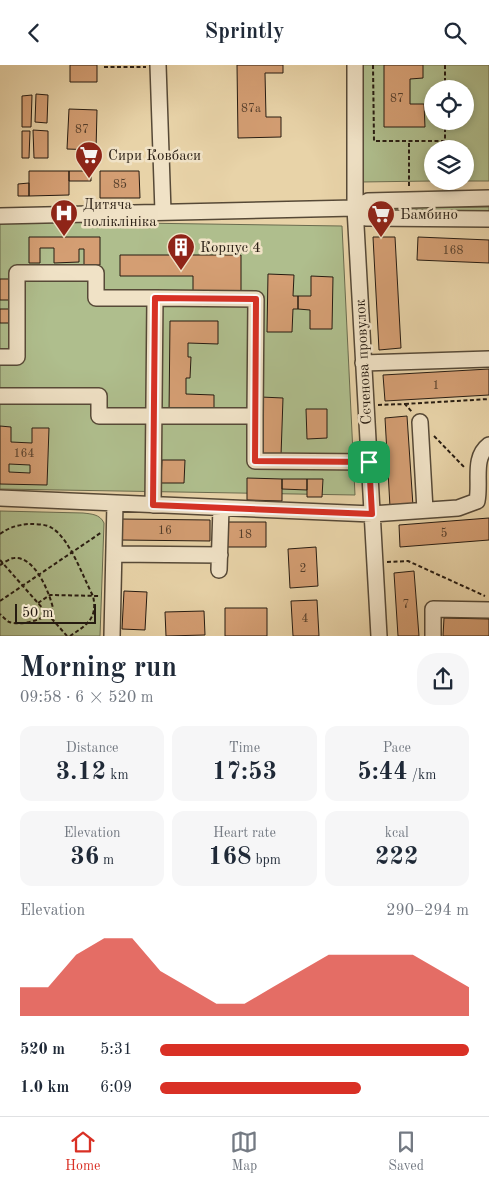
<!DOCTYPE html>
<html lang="en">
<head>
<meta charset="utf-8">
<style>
	body { margin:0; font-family:"Old Standard TT",serif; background:#f6f6f7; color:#1f2937; height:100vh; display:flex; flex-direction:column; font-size:19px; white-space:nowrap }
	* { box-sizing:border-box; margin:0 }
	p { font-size:16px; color:#747a83 }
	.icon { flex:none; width:28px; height:28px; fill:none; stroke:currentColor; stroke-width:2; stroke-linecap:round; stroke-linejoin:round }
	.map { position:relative; height:571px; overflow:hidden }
	.drawer { display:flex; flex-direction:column; background:#fff; flex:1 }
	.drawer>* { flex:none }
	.tools { position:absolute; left:424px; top:15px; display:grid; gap:10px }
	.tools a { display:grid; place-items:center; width:50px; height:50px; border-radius:50%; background:#fff; box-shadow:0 2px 8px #0003; font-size:25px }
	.scale { position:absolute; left:15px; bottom:12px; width:81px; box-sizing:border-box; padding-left:5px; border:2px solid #261b11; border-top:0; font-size:14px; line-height:18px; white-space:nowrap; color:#261b11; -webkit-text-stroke:4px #f0e2c6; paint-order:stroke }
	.pin { position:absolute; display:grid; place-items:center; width:42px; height:42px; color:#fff; margin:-21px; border-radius:10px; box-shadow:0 2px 8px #0006 }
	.round { display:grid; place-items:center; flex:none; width:52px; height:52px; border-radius:20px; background:#f6f6f7 }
	.headline { display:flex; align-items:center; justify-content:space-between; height:85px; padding:0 20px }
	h1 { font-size:28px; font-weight:800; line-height:38px }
	.stats { display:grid; grid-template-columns:repeat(3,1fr); gap:8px; height:85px; padding:5px 20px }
	.stats div { display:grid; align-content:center; border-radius:12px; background:#f6f6f7; text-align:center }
	.stats b { font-size:25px; font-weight:800 }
	.stats small { font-size:14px; font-weight:400 }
	.stats p { font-size:14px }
	.chart { height:140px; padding:10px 20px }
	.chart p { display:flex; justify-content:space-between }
	.chart svg { width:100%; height:90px; margin-top:5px; fill:#d93025; opacity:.7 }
	ul { padding:0 20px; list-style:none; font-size:16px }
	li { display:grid; grid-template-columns:80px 60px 1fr; align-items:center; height:38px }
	li i { height:12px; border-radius:6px; background:#d93025 }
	header { display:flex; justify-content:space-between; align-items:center; height:65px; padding:0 20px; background:#fff; font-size:22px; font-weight:800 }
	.dock { display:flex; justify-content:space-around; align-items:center; height:70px; border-top:1px solid #e0e1e3; background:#fff; font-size:14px; color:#747a83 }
	.dock a { display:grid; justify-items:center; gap:2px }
	.dock .current { color:#d93025 }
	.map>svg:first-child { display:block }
	.green { fill:#afbe8d; stroke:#6a6c4f; fill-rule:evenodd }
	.building { fill:#d49e73; stroke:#261b11; fill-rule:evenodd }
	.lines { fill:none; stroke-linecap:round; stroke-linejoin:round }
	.minor-casing { stroke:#564937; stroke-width:18 }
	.path { stroke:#261b11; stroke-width:2; stroke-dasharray:4 2.5; stroke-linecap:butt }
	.minor { stroke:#f0e2c6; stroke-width:15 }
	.route-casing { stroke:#fff; stroke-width:10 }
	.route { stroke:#d93025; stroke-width:6 }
	.labels { text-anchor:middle; stroke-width:5; stroke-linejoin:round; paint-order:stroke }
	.number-label { font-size:12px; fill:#523c2a }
	.poi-label { font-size:15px; fill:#261b11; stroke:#f0e2c6; text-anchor:start }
	.street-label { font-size:15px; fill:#261b11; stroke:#f0e2c6 }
</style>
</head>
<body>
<header><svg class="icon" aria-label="back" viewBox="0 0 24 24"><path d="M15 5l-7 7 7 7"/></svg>Sprintly<svg class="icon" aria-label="search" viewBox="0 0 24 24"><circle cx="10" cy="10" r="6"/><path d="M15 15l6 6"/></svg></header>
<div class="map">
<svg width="489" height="571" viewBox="0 0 489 571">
	<rect width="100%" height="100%" fill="#e8d3a8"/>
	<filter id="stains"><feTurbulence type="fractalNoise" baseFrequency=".004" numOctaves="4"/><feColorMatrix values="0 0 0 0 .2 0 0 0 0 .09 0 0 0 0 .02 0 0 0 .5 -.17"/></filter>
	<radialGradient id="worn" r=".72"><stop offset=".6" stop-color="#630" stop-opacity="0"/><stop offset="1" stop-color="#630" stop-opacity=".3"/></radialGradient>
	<path class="green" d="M360 0H489V116H465V84H432V116L361 117ZM432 24H465V56H432Z
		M489 142V146H365V143Z
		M0 156 342 161 355 430 0 424Z
		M0 446 83 448C91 449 100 449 104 458L100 571H0Z"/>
	<path class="building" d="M70 0H97V17H70Z
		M237 0H283V8H265L266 52H281V72L238 73Z
		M384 0H423V13L410 14V39H424L425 62H384Z
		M36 29 48 30 47 58 35 57Z
		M32 30 31 62H22V31Z
		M69 44 97 45 96 85 67 84Z
		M33 65 48 66V93H34Z
		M22 66H30L29 93H22Z
		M29 106H69V130L29 131Z
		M69 106H91V116H69Z
		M100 106H139L140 133H100Z
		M29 118V131H18V119Z
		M29 172H100V200H84V184H79V197L54 198V183H40V198H29Z
		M373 172H395L401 283 379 285Z
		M418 172 489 175V198L417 195Z
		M120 190H241V229H193V211H120Z
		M268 209 294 210 293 231H298V244H293L292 267H267Z
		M311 211 333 212 332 264H310V245L298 244V231H311Z
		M0 214H12V235H0Z
		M0 244H12L11 258H0Z
		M170 256H218V279L188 278V292H191L190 313H186V329L214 330V349H169Z
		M489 304V330L385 336 383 310Z
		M261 332 283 333 281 391H260Z
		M306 344H327V373L307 374Z
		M407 351 413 441 390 442 385 353Z
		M0 361 11 362V377L32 378V363H49L47 420 0 419ZM9 399 30 400V408L9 407Z
		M162 395H185L184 418H161Z
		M247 413 282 414V436L247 435Z
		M282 414H307V425L282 424Z
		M307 414H323L322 432H307Z
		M489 453V475L400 482 399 460Z
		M120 454 210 455V476L120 475Z
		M224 457H266V482H224Z
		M316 482 318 521 290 523 288 484Z
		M414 506 419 571H398L394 508Z
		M124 526 147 527 145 565 122 564Z
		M317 535 319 571H293L291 536Z
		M225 543H267V571H225Z
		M204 546 205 570 166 571 165 547Z
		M444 553 489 554V571H443Z"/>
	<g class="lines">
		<g class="minor-casing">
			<path id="minor" d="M158 0 163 147
				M355 0V143L379 571
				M355 143 366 153 489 154
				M0 151 355 143 368 136 489 133
				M155 233 256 234 255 351
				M0 292H17V208H96V233H155L153 440
				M363 298 489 294
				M0 331H99V351H255V396L369 397
				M420 357 425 445
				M0 433 372 449 458 443 477 436C481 416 472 393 489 380
				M114 489 220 490
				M219 505 221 443
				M112 571 115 438
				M433 571V544L489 545"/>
		</g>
		<path class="path" d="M373 0 374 76H445V56
			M445 0V24
			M104 2H146
			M409 121V76
			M405 339 489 334
			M378 340 405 339 412 347
			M434 371 465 403
			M0 469C10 462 17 460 29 459 36 459 46 459 52 463 70 474 83 512 93 531 98 553 87 560 70 571
			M0 495 67 571
			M387 497 408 496 485 531
			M0 500C4 498 10 493 14 493 35 491 49 527 53 543 47 555 22 561 9 557 6 555 3 552 0 549
			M0 536 102 467
			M38 538 50 530 100 531"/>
		<use href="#minor" class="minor"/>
	</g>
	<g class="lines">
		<g class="route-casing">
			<path id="route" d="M155 233 256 234 255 396 369 397 372 449 153 440Z"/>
		</g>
		<use href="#route" class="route"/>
	</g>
	<defs>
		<g id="supermarket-pin" transform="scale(1.4375)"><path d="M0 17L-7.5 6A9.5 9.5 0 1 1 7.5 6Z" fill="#8f2418" stroke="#f0e2c6"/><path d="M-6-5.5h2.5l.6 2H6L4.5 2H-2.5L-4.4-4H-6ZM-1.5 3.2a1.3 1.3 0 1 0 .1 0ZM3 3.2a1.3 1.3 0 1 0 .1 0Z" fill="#fff"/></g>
		<g id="hospital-pin" transform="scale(1.4375)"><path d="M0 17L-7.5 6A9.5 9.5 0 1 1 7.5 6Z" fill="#8f2418" stroke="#f0e2c6"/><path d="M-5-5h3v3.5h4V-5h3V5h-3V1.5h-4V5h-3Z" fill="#fff"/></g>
		<g id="building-pin" transform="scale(1.4375)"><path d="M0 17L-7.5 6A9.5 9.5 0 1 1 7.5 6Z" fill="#8f2418" stroke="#f0e2c6"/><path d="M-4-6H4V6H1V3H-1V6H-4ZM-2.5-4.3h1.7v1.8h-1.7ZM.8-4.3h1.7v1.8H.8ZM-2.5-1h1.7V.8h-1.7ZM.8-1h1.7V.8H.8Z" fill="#fff"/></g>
	</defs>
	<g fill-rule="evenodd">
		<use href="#supermarket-pin" x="89" y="90"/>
		<use href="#hospital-pin" x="64" y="148"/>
		<use href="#supermarket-pin" x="381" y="149"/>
		<use href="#building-pin" x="181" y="182"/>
	</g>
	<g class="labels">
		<g class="number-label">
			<text x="397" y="37">87</text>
			<text x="251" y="47">87а</text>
			<text x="82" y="68">87</text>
			<text x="120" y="123">85</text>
			<text x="453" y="189">168</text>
			<text x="436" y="324">1</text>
			<text x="24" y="392">164</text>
			<text x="165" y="469">16</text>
			<text x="444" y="472">5</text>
			<text x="245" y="473">18</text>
			<text x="303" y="507">2</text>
			<text x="406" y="543">7</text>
			<text x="305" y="557">4</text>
		</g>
		<g class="poi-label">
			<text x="108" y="95">Сири Ковбаси</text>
			<text x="83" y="144">Дитяча<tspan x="83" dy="17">поліклініка</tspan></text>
			<text x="400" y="154">Бамбино</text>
			<text x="200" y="187">Корпус 4</text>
		</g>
		<g class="street-label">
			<text transform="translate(363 297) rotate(-93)" y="5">Сєченова провулок</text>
		</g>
	</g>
	<rect width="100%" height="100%" filter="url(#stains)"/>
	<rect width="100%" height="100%" fill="url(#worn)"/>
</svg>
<div class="tools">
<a><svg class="icon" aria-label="locate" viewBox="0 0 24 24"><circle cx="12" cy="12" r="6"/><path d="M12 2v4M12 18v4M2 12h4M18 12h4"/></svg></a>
<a><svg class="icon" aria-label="layers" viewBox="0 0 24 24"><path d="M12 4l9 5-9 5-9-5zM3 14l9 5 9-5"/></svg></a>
</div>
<div class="scale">50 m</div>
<div class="pin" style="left:369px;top:397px;background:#1e9e55"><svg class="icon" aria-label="arrive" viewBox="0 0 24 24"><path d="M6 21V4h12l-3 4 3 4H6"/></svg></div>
</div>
<section class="drawer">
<div class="headline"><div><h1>Morning run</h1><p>09:58 · 6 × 520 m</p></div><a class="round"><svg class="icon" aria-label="share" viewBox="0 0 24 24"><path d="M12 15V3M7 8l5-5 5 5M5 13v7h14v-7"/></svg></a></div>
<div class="stats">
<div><p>Distance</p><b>3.12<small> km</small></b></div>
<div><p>Time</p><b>17:53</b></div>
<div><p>Pace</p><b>5:44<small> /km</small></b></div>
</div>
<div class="stats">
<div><p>Elevation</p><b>36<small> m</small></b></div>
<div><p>Heart rate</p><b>168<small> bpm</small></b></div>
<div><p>kcal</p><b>222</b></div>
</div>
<div class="chart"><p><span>Elevation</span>290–294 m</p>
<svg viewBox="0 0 160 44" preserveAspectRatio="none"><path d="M0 44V30L10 30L20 14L30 6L40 6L50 22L60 30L70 38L80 38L90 30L100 22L110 14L120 14L130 14L140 14L150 22L160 30V44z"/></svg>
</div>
<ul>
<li><b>520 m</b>5:31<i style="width:100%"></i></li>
<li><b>1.0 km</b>6:09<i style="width:65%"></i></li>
</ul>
</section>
<nav class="dock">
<a class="current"><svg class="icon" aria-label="home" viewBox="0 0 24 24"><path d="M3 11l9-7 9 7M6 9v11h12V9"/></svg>Home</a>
<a><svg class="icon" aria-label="map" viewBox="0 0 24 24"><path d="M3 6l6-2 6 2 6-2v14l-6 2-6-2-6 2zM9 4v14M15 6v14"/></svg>Map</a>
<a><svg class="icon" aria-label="saved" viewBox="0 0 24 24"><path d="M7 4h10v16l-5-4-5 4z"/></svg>Saved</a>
</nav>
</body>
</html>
